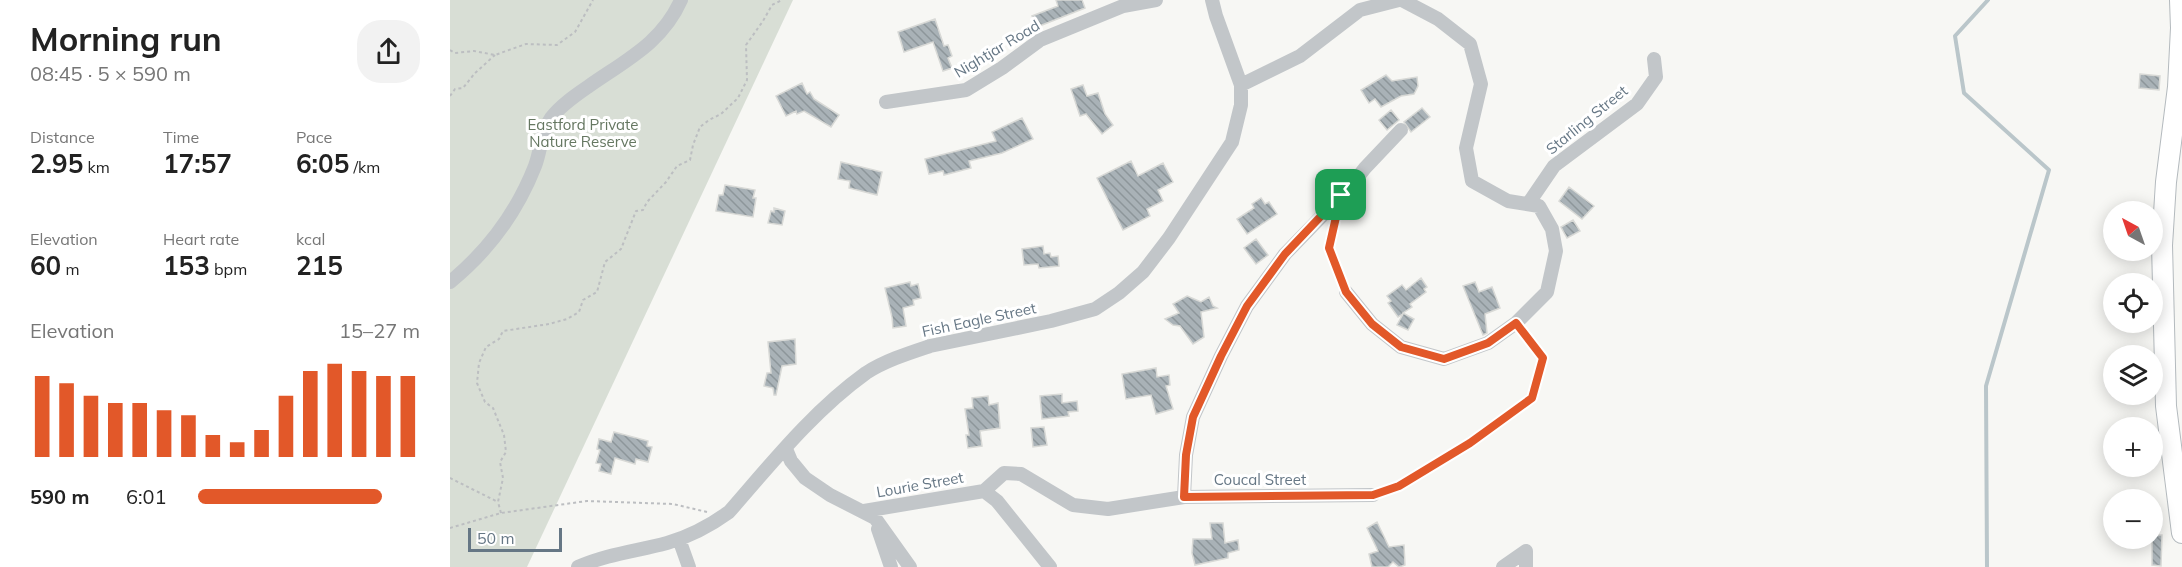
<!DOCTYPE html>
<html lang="en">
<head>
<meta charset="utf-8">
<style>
	body { margin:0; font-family:Mulish,sans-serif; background:#f2f2f2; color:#222; height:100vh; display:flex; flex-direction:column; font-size:22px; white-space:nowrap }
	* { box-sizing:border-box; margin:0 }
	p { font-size:20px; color:#767676 }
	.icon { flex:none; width:33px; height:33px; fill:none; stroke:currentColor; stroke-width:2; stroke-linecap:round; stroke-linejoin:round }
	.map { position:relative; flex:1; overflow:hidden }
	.side { display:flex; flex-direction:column; background:#fff; width:450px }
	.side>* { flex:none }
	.needle { width:39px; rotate:320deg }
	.fabs { position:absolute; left:1653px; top:201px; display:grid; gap:12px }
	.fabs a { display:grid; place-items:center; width:60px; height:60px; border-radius:50%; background:#fff; box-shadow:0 3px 15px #0003; font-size:30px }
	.scale { position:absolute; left:18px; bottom:15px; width:94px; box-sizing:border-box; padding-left:6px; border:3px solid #667785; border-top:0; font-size:16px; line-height:21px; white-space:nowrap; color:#667785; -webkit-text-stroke:4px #fff; paint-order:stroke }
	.pin { position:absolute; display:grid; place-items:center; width:51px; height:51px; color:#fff; margin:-26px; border-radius:12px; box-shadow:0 3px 9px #0006 }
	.round { display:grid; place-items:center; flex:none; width:63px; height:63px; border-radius:24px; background:#f2f2f2 }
	.headline { display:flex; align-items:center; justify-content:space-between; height:102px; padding:0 30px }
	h1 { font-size:33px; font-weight:700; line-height:45px }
	.figures { display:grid; grid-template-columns:repeat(3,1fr); gap:9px; height:102px; padding:6px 30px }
	.figures div { display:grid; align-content:center }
	.figures b { font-size:26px; font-weight:700 }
	.figures small { font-size:16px; font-weight:400 }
	.figures p { font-size:16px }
	.chart { height:168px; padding:12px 30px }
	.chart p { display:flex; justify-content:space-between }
	.chart svg { width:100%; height:108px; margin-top:6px; stroke:#e25829; stroke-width:6 }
	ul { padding:0 30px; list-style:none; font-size:20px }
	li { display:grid; grid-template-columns:96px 72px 1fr; align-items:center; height:45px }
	li i { height:15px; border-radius:8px; background:#e25829 }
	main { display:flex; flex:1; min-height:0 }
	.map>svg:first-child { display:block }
	.green { fill:#d8ded5 }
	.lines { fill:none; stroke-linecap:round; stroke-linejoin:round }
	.stream { stroke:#bac6ca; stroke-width:4 }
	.building { fill:url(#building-back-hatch); stroke:#d8d9d6; stroke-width:1.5 }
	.secondary-casing { stroke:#b4babe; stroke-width:22 }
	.path { stroke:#bcbec1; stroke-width:2; stroke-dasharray:3 3; stroke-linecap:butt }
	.street { stroke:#c2c6c9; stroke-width:14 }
	.secondary { stroke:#fff; stroke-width:20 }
	.route-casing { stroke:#fff; stroke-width:12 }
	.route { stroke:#e25829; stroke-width:8 }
	.labels { text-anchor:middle; stroke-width:6; stroke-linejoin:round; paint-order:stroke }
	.street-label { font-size:15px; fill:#667785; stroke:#fff }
	.park-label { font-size:15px; fill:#657761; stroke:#fff }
</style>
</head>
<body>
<main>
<section class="side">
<div class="headline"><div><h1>Morning run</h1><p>08:45 · 5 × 590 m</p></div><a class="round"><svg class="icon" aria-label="share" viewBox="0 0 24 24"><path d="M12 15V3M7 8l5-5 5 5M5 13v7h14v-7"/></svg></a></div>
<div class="figures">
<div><p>Distance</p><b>2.95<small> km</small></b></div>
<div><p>Time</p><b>17:57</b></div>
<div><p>Pace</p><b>6:05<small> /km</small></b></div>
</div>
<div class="figures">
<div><p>Elevation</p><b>60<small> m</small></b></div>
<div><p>Heart rate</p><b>153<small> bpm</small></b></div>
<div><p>kcal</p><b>215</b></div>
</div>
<div class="chart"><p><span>Elevation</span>15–27 m</p>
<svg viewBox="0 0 160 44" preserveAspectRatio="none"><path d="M5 44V11M15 44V14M25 44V19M35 44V22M45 44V22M55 44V25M65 44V27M75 44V35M85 44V38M95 44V33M105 44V19M115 44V9M125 44V6M135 44V9M145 44V11M155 44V11"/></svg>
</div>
<ul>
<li><b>590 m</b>6:01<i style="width:83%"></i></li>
</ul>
</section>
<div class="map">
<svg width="1732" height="567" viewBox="0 0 1732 567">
	<defs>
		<pattern id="building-back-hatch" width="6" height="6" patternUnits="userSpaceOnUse" patternTransform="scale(1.5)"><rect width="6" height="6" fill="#a9b2b7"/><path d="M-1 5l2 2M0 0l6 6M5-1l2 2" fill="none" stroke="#8d969a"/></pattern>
	</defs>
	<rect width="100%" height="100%" fill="#f7f7f4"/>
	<path class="green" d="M0 0H343L77 567H0Z"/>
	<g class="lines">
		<path class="stream" d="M1537 567 1536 386 1599 170 1514 93 1505 36 1538 0"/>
	</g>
	<path class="building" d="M606 0H632L635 8 587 27 582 16 608 6Z
		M485 19 494 46 498 45 502 56 498 58 502 68 493 71 483 42 454 52 448 32Z
		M1690 74 1710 76 1709 90 1689 88Z
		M936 75 942 81 967 77 968 86 964 94 951 96 931 107 925 99 919 103 911 90Z
		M352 83 357 94 360 92 364 99 389 115 381 127 354 111 347 114 346 111 336 116 326 96Z
		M633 85 637 96 648 93 655 114 663 125 652 134 636 114 630 116 621 89Z
		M972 108 980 117 961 132 954 122Z
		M941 110 949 120 937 130 929 120Z
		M572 118 583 139 552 153 519 161 521 168 494 175 493 171 479 174 475 159 546 141 542 132Z
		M681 161 688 176 713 163 723 182 708 190 713 201 697 209 700 216 673 230 647 178Z
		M391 162 432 172 427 195 399 188 400 181 388 179Z
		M275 185 305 190 303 198H306L303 217 266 211 269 195H273Z
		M1119 187 1144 206 1132 219 1109 201Z
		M811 198 815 204 819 202 827 214 797 234 787 219 804 208 802 204Z
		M324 208 335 211 332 225 318 223 321 211 324 212Z
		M1123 220 1130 231 1117 238 1111 227Z
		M806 239 818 255 806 264 794 248Z
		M593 246 594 254 600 253 601 257 608 256 609 266 589 268 588 264 574 265 572 249Z
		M971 278 977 287 974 289 976 292 960 304 962 307 953 313 964 319 958 330 947 325 953 314 948 317 938 303 941 301 937 296 952 285 956 290Z
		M460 282 461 286 468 284 471 298 463 300 464 305 453 308 456 326 443 328 442 317 435 288Z
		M1025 282 1029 292 1042 287 1050 308 1035 314 1037 333 1033 335 1013 286Z
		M737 296 751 302 759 297 763 306 767 308 751 312 754 337 743 344 730 326 723 325 715 319 729 313 723 304Z
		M345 339 346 364 332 366 326 395H324L323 388 314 386 317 373H321L318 342Z
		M706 368 707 377 719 375 720 385 716 386 723 409 706 414 701 395 676 399 672 374Z
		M612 394V403L627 401 628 411 618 412 619 416 592 419 590 396Z
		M538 396 539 405 548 403 550 428 530 431 532 446 518 448 516 435H519L515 409 523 408 522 398Z
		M594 427 597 445 583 447 581 428Z
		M164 432 198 441 197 446 202 447 198 462 186 459 185 464 165 458 161 474 149 471 151 464 146 463 150 450 147 449 149 439 161 442Z
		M927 522 939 547 954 545 955 565 949 567 943 562 938 567H922L919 554 928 551 917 528Z
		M760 523H773L775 543 788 540 789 550 778 553V558L745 565 742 553 743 539H762Z
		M1702 535H1712L1711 566 1702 565Z"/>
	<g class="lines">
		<g class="secondary-casing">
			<path id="secondary" d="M1730 0 1731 28 1728 87 1716 182 1712 245 1716 406 1732 533"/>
		</g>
		<path class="path" d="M0 50 5 53 24 51 45 55 76 44 107 45 125 32 143 0
			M0 96 5 89 13 88 25 73 45 55
			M885 220 879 248 892 281
			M0 478 48 502
			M934 492 949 486 1020 443 1082 398 1093 358 1073 332
			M51 513 48 502 53 478 50 462 56 452 54 435 43 408 35 402 27 383 29 363 36 347 49 339 53 331 99 324 117 319 129 312 133 300 147 292 155 262 171 249 186 211 193 210 197 202 216 182 227 166 240 160 243 145 250 127 259 120 271 114 288 98 297 80 296 45 313 21 322 5 332 0
			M0 528 51 513 137 501 223 504 257 512"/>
		<path class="street" d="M791 85 850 56 910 10 949 0
			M436 102 516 90 552 68 590 40 673 6 706 0
			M1078 204 1104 166 1187 104 1206 77 1204 59
			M0 282C38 251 67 212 85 166 91 150 91 132 101 118 111 105 126 95 139 86 176 60 212 43 231 0
			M896 292 922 324 951 347 994 359 1038 343 1066 323 1097 292 1106 251 1102 229 1089 206 1058 201 1022 181 1016 148 1031 84 1020 44 988 19 952 0
			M336 449 341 461 355 478 380 495 425 518 460 567
			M534 491 554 473 571 474 623 505 658 509 734 497 923 495
			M734 497 736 455 743 417 771 356 797 306 835 254 900 187 915 168 951 130
			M414 511 534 491 547 501 600 567
			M428 529 441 567
			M229 539 239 567
			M128 567C157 554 187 551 217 543 238 537 261 525 279 512 321 464 363 411 416 373 434 361 459 353 480 346L601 321 645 309 669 293 693 272 719 238 782 142 791 105V85L766 16 762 0
			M1053 567 1076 551V567"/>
		<use href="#secondary" class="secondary"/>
	</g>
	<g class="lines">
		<g class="route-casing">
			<path id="route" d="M891 195 879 248 896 292 922 324 951 347 994 359 1038 343 1066 323 1093 358 1082 398 1020 443 949 486 923 495 734 497 736 455 743 417 771 356 797 306 835 254Z"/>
		</g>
		<use href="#route" class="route"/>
	</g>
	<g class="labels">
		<g class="street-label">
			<text transform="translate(547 49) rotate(-31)" y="5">Nightjar Road</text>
			<text transform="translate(1137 120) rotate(-39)" y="5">Starling Street</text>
			<text transform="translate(529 320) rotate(-12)" y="5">Fish Eagle Street</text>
			<text x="810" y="485">Coucal Street</text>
			<text transform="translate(470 485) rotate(-10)" y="5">Lourie Street</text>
		</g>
		<g class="park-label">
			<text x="133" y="130">Eastford Private<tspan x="133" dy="17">Nature Reserve</tspan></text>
		</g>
	</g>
</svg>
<div class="fabs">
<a><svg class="needle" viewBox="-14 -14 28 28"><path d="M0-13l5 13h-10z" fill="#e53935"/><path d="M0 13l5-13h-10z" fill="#767676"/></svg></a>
<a><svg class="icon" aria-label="locate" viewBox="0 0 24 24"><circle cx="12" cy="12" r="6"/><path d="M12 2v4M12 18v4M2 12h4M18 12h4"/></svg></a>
<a><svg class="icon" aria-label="layers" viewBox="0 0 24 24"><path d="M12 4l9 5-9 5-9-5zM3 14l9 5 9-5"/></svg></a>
<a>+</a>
<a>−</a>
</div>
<div class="scale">50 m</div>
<div class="pin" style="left:891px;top:195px;background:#1e9e55"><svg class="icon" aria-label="arrive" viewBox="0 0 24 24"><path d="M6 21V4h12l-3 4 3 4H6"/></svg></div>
</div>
</main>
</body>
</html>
